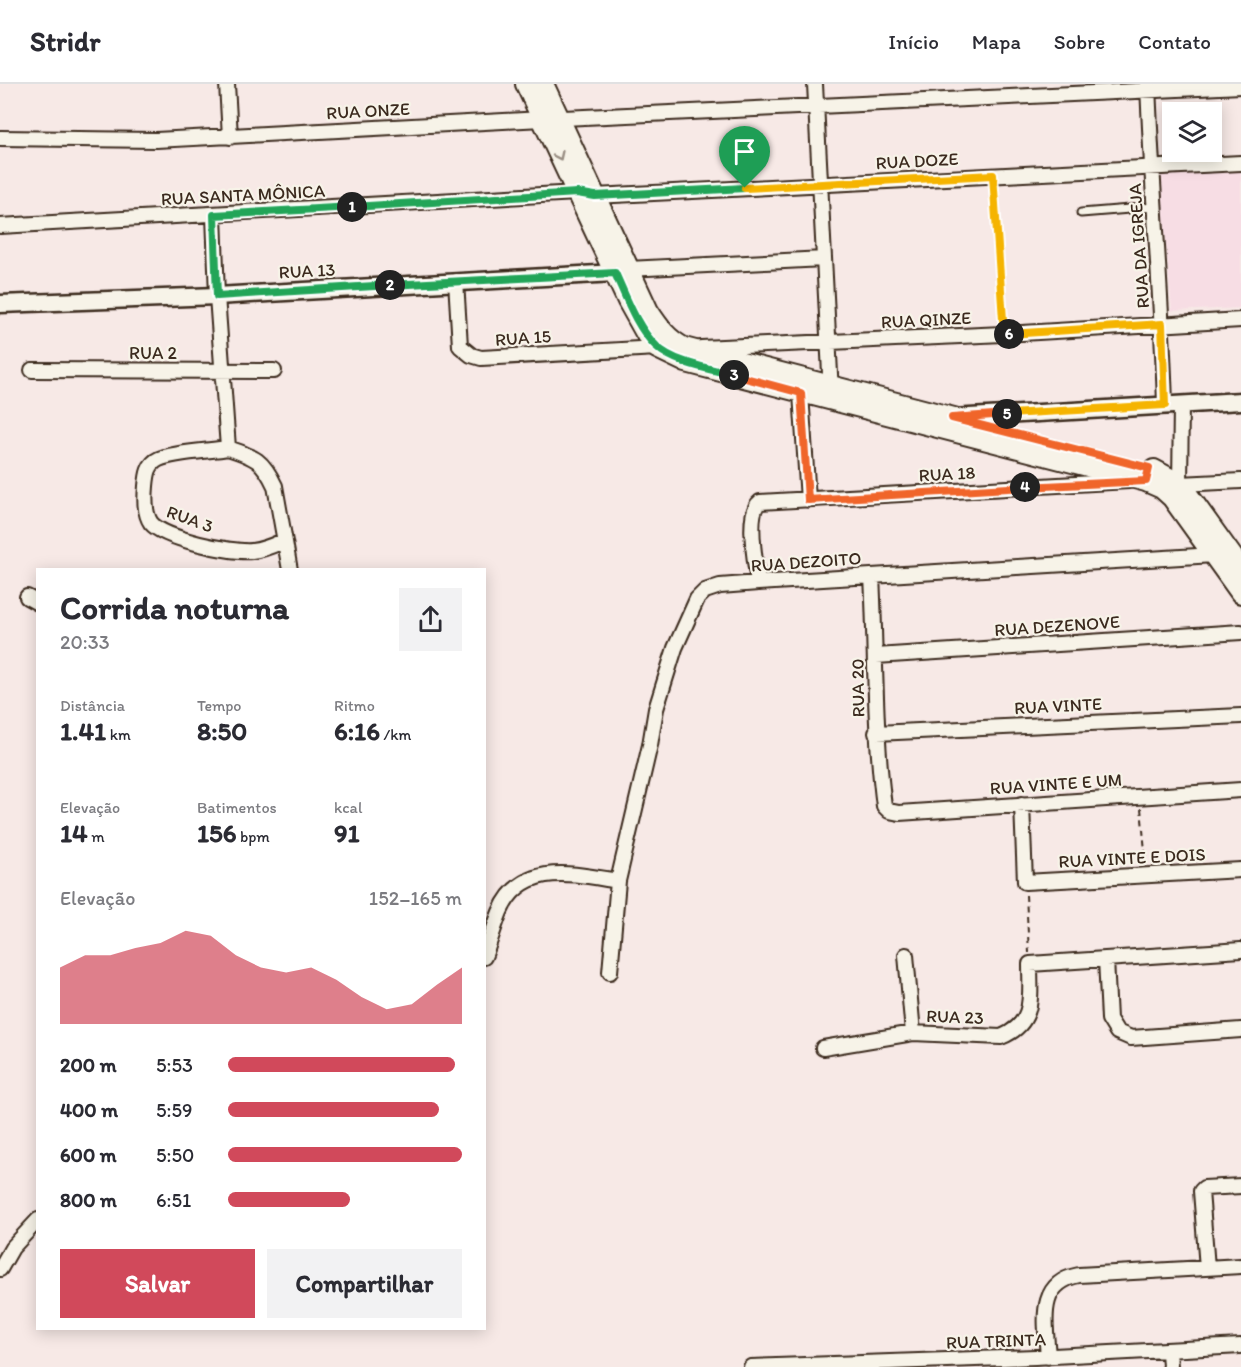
<!DOCTYPE html>
<html lang="pt">
<head>
<meta charset="utf-8">
<style>
	body { margin:0; font-family:Itim,sans-serif; background:#f2f2f3; color:#2b2b33; height:100vh; display:flex; flex-direction:column; font-size:22px; white-space:nowrap }
	* { box-sizing:border-box; margin:0 }
	p { font-size:20px; color:#7c7c81 }
	.icon { flex:none; width:33px; height:33px; fill:none; stroke:currentColor; stroke-width:2; stroke-linecap:round; stroke-linejoin:round }
	.map { position:relative; flex:1; overflow:hidden }
	.drawer { position:absolute; left:36px; top:484px; width:450px; height:762px; display:flex; flex-direction:column; background:#fff; border-radius:0px; box-shadow:0 3px 15px #0003 }
	.drawer>* { flex:none }
	.buttons { position:absolute; left:1162px; top:18px; display:grid; gap:12px }
	.buttons a { display:grid; place-items:center; width:60px; height:60px; border-radius:0px; background:#fff; box-shadow:0 3px 15px #0003; font-size:30px }
	.pin { position:absolute; display:grid; place-items:center; width:51px; height:51px; color:#fff; margin:-62px -26px; border-radius:50% 50% 50% 0; rotate:-45deg; box-shadow:0 0 6px #0007 }
	.pin .icon { rotate:45deg }
	.km { position:absolute; width:30px; height:30px; margin:-15px; border-radius:50%; background:#222; color:#fff; font-size:16px; line-height:30px; text-align:center }
	.round { display:grid; place-items:center; flex:none; width:63px; height:63px; border-radius:0px; background:#f2f2f3 }
	.summary { display:flex; align-items:center; justify-content:space-between; height:102px; padding:0 24px }
	h1 { font-size:33px; font-weight:700; line-height:45px }
	.figures { display:grid; grid-template-columns:repeat(3,1fr); gap:9px; height:102px; padding:6px 24px }
	.figures div { display:grid; align-content:center }
	.figures b { font-size:26px; font-weight:700 }
	.figures small { font-size:16px; font-weight:400 }
	.figures p { font-size:16px }
	.chart { height:168px; padding:12px 24px }
	.chart p { display:flex; justify-content:space-between }
	.chart svg { width:100%; height:108px; margin-top:6px; fill:#d1495b; opacity:.7 }
	.primary-button { display:flex; gap:12px; margin-top:auto; padding:12px 24px }
	.primary-button a { flex:1; height:69px; border-radius:0px; background:#d1495b; color:#fff; font-size:24px; font-weight:700; line-height:69px; text-align:center }
	.primary-button a+a { background:#f2f2f3; color:#2b2b33 }
	ul { padding:0 24px; list-style:none; font-size:20px }
	li { display:grid; grid-template-columns:96px 72px 1fr; align-items:center; height:45px }
	li i { height:15px; border-radius:8px; background:#d1495b }
	header { display:flex; align-items:center; gap:36px; box-sizing:border-box; height:84px; padding:0 30px; background:#fff; border-bottom:2px solid #e1e1e2 }
	header strong { font-size:28px }
	nav { display:flex; gap:33px; margin-inline-start:auto; font-size:21px }
	.map>svg:first-child { display:block }
	.built { fill:#f7dde4 }
	.lines { fill:none; stroke-linecap:round; stroke-linejoin:round }
	.service-casing { stroke:#3b2a1e; stroke-width:11 }
	.minor-casing { stroke:#3b2a1e; stroke-width:18 }
	.tertiary-casing { stroke:#3b2a1e; stroke-width:21 }
	.secondary-casing { stroke:#3b2a1e; stroke-width:24 }
	.path { stroke:#3b2a1e; stroke-width:2; stroke-dasharray:6 4.5; stroke-linecap:butt }
	.service { stroke:#f7f3e8; stroke-width:7 }
	.minor { stroke:#f7f3e8; stroke-width:14 }
	.tertiary { stroke:#f7f3e8; stroke-width:16 }
	.secondary { stroke:#f7f3e8; stroke-width:20 }
	.oneway { stroke:#998e83 }
	.split-1-casing { stroke:#fff; stroke-width:12 }
	.split-2-casing { stroke:#fff; stroke-width:12 }
	.split-3-casing { stroke:#fff; stroke-width:12 }
	.split-4-casing { stroke:#fff; stroke-width:12 }
	.split-5-casing { stroke:#fff; stroke-width:12 }
	.split-6-casing { stroke:#fff; stroke-width:12 }
	.split-7-casing { stroke:#fff; stroke-width:12 }
	.split-1 { stroke:#22a559; stroke-width:8 }
	.split-2 { stroke:#22a559; stroke-width:8 }
	.split-3 { stroke:#22a559; stroke-width:8 }
	.split-4 { stroke:#f0652b; stroke-width:8 }
	.split-5 { stroke:#f0652b; stroke-width:8 }
	.split-6 { stroke:#f5b400; stroke-width:8 }
	.split-7 { stroke:#f5b400; stroke-width:8 }
	.labels { text-anchor:middle; stroke-width:4.5; stroke-linejoin:round; paint-order:stroke }
	.street-label { font-size:18px; fill:#3b2a1e; stroke:#f7f3e8 }
</style>
</head>
<body>
<header>
<strong>Stridr</strong>
<nav><a>Início</a><a>Mapa</a><a>Sobre</a><a>Contato</a></nav>
</header>
<div class="map">
<svg width="1241" height="1283" viewBox="0 0 1241 1283">
	<rect width="100%" height="100%" fill="#f7e9e6"/>
	<filter id="ink" filterUnits="userSpaceOnUse"><feTurbulence type="fractalNoise" baseFrequency=".0167" numOctaves="2"/><feDisplacementMap in="SourceGraphic" scale="12" xChannelSelector="R" yChannelSelector="G"/><feConvolveMatrix kernelMatrix="1 2 1 2 8 2 1 2 1" color-interpolation-filters="sRGB"/></filter>
	<g filter="url(#ink)">
		<path class="built" d="M1241 87V224L1172 227 1160 91Z"/>
		<g class="lines">
			<g class="service-casing">
				<path id="service" d="M1081 129 1154 123"/>
			</g>
			<g class="minor-casing">
				<path id="minor" d="M227 0 230 53
					M815 0 831 309
					M1148 0C1152 107 1162 214 1165 321
					M0 54 156 56 542 35 1241 2
					M214 131 217 212 228 364C255 373 263 376 275 402L290 486
					M0 142 577 109 595 112 1241 79
					M628 185 824 175
					M456 197 460 262 471 271 481 274 657 264
					M701 264 1003 250 1241 236
					M32 286 274 287
					M801 309 808 416
					M1181 321 1180 400 1241 397
					M228 364C210 367 175 368 159 375 148 380 147 391 146 402 145 413 144 429 151 439 164 455 232 469 252 467 263 466 274 461 283 457
					M872 492C876 569 874 646 884 722L889 727 899 729 1241 706
					M758 499C756 481 745 429 760 418L1129 397
					M27 513 38 519
					M876 572 1241 548
					M876 649 1241 632
					M1022 720 1025 798 1241 786
					M906 871 913 949
					M484 873C490 858 494 843 500 828 522 776 574 790 618 797
					M1106 875 1109 935 1117 948 1131 954 1241 946
					M610 888 618 797 650 661 656 625 675 564 697 515 705 507 720 502 758 499 1214 471
					M823 964 913 949 1001 953C1036 939 1030 912 1030 880L1241 866
					M1207 1184 1201 1107 1204 1104 1241 1102
					M0 1185 12 1164 38 1136
					M1169 1267 1170 1283
					M1048 1273C1046 1239 1036 1199 1079 1191L1241 1182
					M751 1283 1035 1273 1241 1262"/>
			</g>
			<g class="tertiary-casing">
				<path id="tertiary" d="M0 220 217 212 615 189
					M952 334 1241 317"/>
			</g>
			<g class="secondary-casing">
				<path id="secondary" d="M526 0 628 217 647 251 657 264 686 278 1146 397 1162 404 1172 413 1241 509
					M543 0 648 227C659 244 667 255 684 264L954 334
					M1154 386 1180 400 1241 485"/>
			</g>
			<path class="path" d="M994 106 1003 238
				M1141 724 1146 778
				M1026 811 1029 869"/>
			<use href="#service" class="service"/>
			<use href="#minor" class="minor"/>
			<use href="#tertiary" class="tertiary"/>
			<use href="#secondary" class="secondary"/>
		</g>
		<defs><path id="oneway-chevron" d="M-2-3.5L2.5 0L-2 3.5" fill="none" stroke-width="1.6" stroke-linecap="round" stroke-linejoin="round" transform="scale(1.5)"/></defs>
		<use class="oneway" href="#oneway-chevron" transform="translate(559 72) rotate(65)"/>
	</g>
	<g class="lines" filter="url(#ink)">
		<g class="split-1-casing">
			<path id="split-1" d="M352 123 577 109 595 112 745 104"/>
		</g>
		<g class="split-2-casing">
			<path id="split-2" d="M352 123 214 131 217 212 390 201"/>
		</g>
		<g class="split-3-casing">
			<path id="split-3" d="M390 201 615 189C626 213 637 244 656 262 673 279 711 285 734 291"/>
		</g>
		<g class="split-4-casing">
			<path id="split-4" d="M734 291 801 309 808 416 1025 403"/>
		</g>
		<g class="split-5-casing">
			<path id="split-5" d="M1007 330 952 334 1149 384 1146 397 1025 403"/>
		</g>
		<g class="split-6-casing">
			<path id="split-6" d="M1007 330 1165 321 1162 240 1009 250"/>
		</g>
		<g class="split-7-casing">
			<path id="split-7" d="M745 104 993 91 1004 250H1009"/>
		</g>
		<use href="#split-1" class="split-1"/>
		<use href="#split-2" class="split-2"/>
		<use href="#split-3" class="split-3"/>
		<use href="#split-4" class="split-4"/>
		<use href="#split-5" class="split-5"/>
		<use href="#split-6" class="split-6"/>
		<use href="#split-7" class="split-7"/>
	</g>
	<g class="labels">
		<g class="street-label">
			<text transform="translate(368 27) rotate(-3)" y="6">RUA ONZE</text>
			<text transform="translate(917 77) rotate(-3)" y="6">RUA DOZE</text>
			<text transform="translate(243 111) rotate(-3)" y="6">RUA SANTA MÔNICA</text>
			<text transform="translate(1139 162) rotate(-94)" y="6">RUA DA IGREJA</text>
			<text transform="translate(307 187) rotate(-3)" y="6">RUA 13</text>
			<text transform="translate(926 236) rotate(-3)" y="6">RUA QINZE</text>
			<text transform="translate(523 254) rotate(-4)" y="6">RUA 15</text>
			<text x="153" y="275">RUA 2</text>
			<text transform="translate(947 390) rotate(-3)" y="6">RUA 18</text>
			<text transform="translate(190 435) rotate(20)" y="6">RUA 3</text>
			<text transform="translate(806 478) rotate(-4)" y="6">RUA DEZOITO</text>
			<text transform="translate(1057 542) rotate(-4)" y="6">RUA DEZENOVE</text>
			<text transform="translate(858 604) rotate(-91)" y="6">RUA 20</text>
			<text transform="translate(1058 622) rotate(-3)" y="6">RUA VINTE</text>
			<text transform="translate(1056 700) rotate(-4)" y="6">RUA VINTE E UM</text>
			<text transform="translate(1132 774) rotate(-3)" y="6">RUA VINTE E DOIS</text>
			<text transform="translate(955 933) rotate(2)" y="6">RUA 23</text>
			<text transform="translate(996 1257) rotate(-2)" y="6">RUA TRINTA</text>
		</g>
	</g>
</svg>
<div class="buttons">
<a><svg class="icon" aria-label="layers" viewBox="0 0 24 24"><path d="M12 4l9 5-9 5-9-5zM3 14l9 5 9-5"/></svg></a>
</div>
<div class="pin" style="left:745px;top:104px;background:#1e9e55"><svg class="icon" aria-label="arrive" viewBox="0 0 24 24"><path d="M6 21V4h12l-3 4 3 4H6"/></svg></div>
<b class="km" style="left:352px;top:123px">1</b>
<b class="km" style="left:390px;top:201px">2</b>
<b class="km" style="left:734px;top:291px">3</b>
<b class="km" style="left:1025px;top:403px">4</b>
<b class="km" style="left:1007px;top:330px">5</b>
<b class="km" style="left:1009px;top:250px">6</b>
<section class="drawer">
<div class="summary"><div><h1>Corrida noturna</h1><p>20:33</p></div><a class="round"><svg class="icon" aria-label="share" viewBox="0 0 24 24"><path d="M12 15V3M7 8l5-5 5 5M5 13v7h14v-7"/></svg></a></div>
<div class="figures">
<div><p>Distância</p><b>1.41<small> km</small></b></div>
<div><p>Tempo</p><b>8:50</b></div>
<div><p>Ritmo</p><b>6:16<small> /km</small></b></div>
</div>
<div class="figures">
<div><p>Elevação</p><b>14<small> m</small></b></div>
<div><p>Batimentos</p><b>156<small> bpm</small></b></div>
<div><p>kcal</p><b>91</b></div>
</div>
<div class="chart"><p><span>Elevação</span>152–165 m</p>
<svg viewBox="0 0 160 44" preserveAspectRatio="none"><path d="M0 44V21L10 16L20 16L30 13L40 11L50 6L60 8L70 16L80 21L90 23L100 21L110 26L120 33L130 38L140 36L150 28L160 21V44z"/></svg>
</div>
<ul>
<li><b>200 m</b>5:53<i style="width:97%"></i></li>
<li><b>400 m</b>5:59<i style="width:90%"></i></li>
<li><b>600 m</b>5:50<i style="width:100%"></i></li>
<li><b>800 m</b>6:51<i style="width:52%"></i></li>
</ul>
<div class="primary-button"><a>Salvar</a><a>Compartilhar</a></div>
</section>
</div>
</body>
</html>
